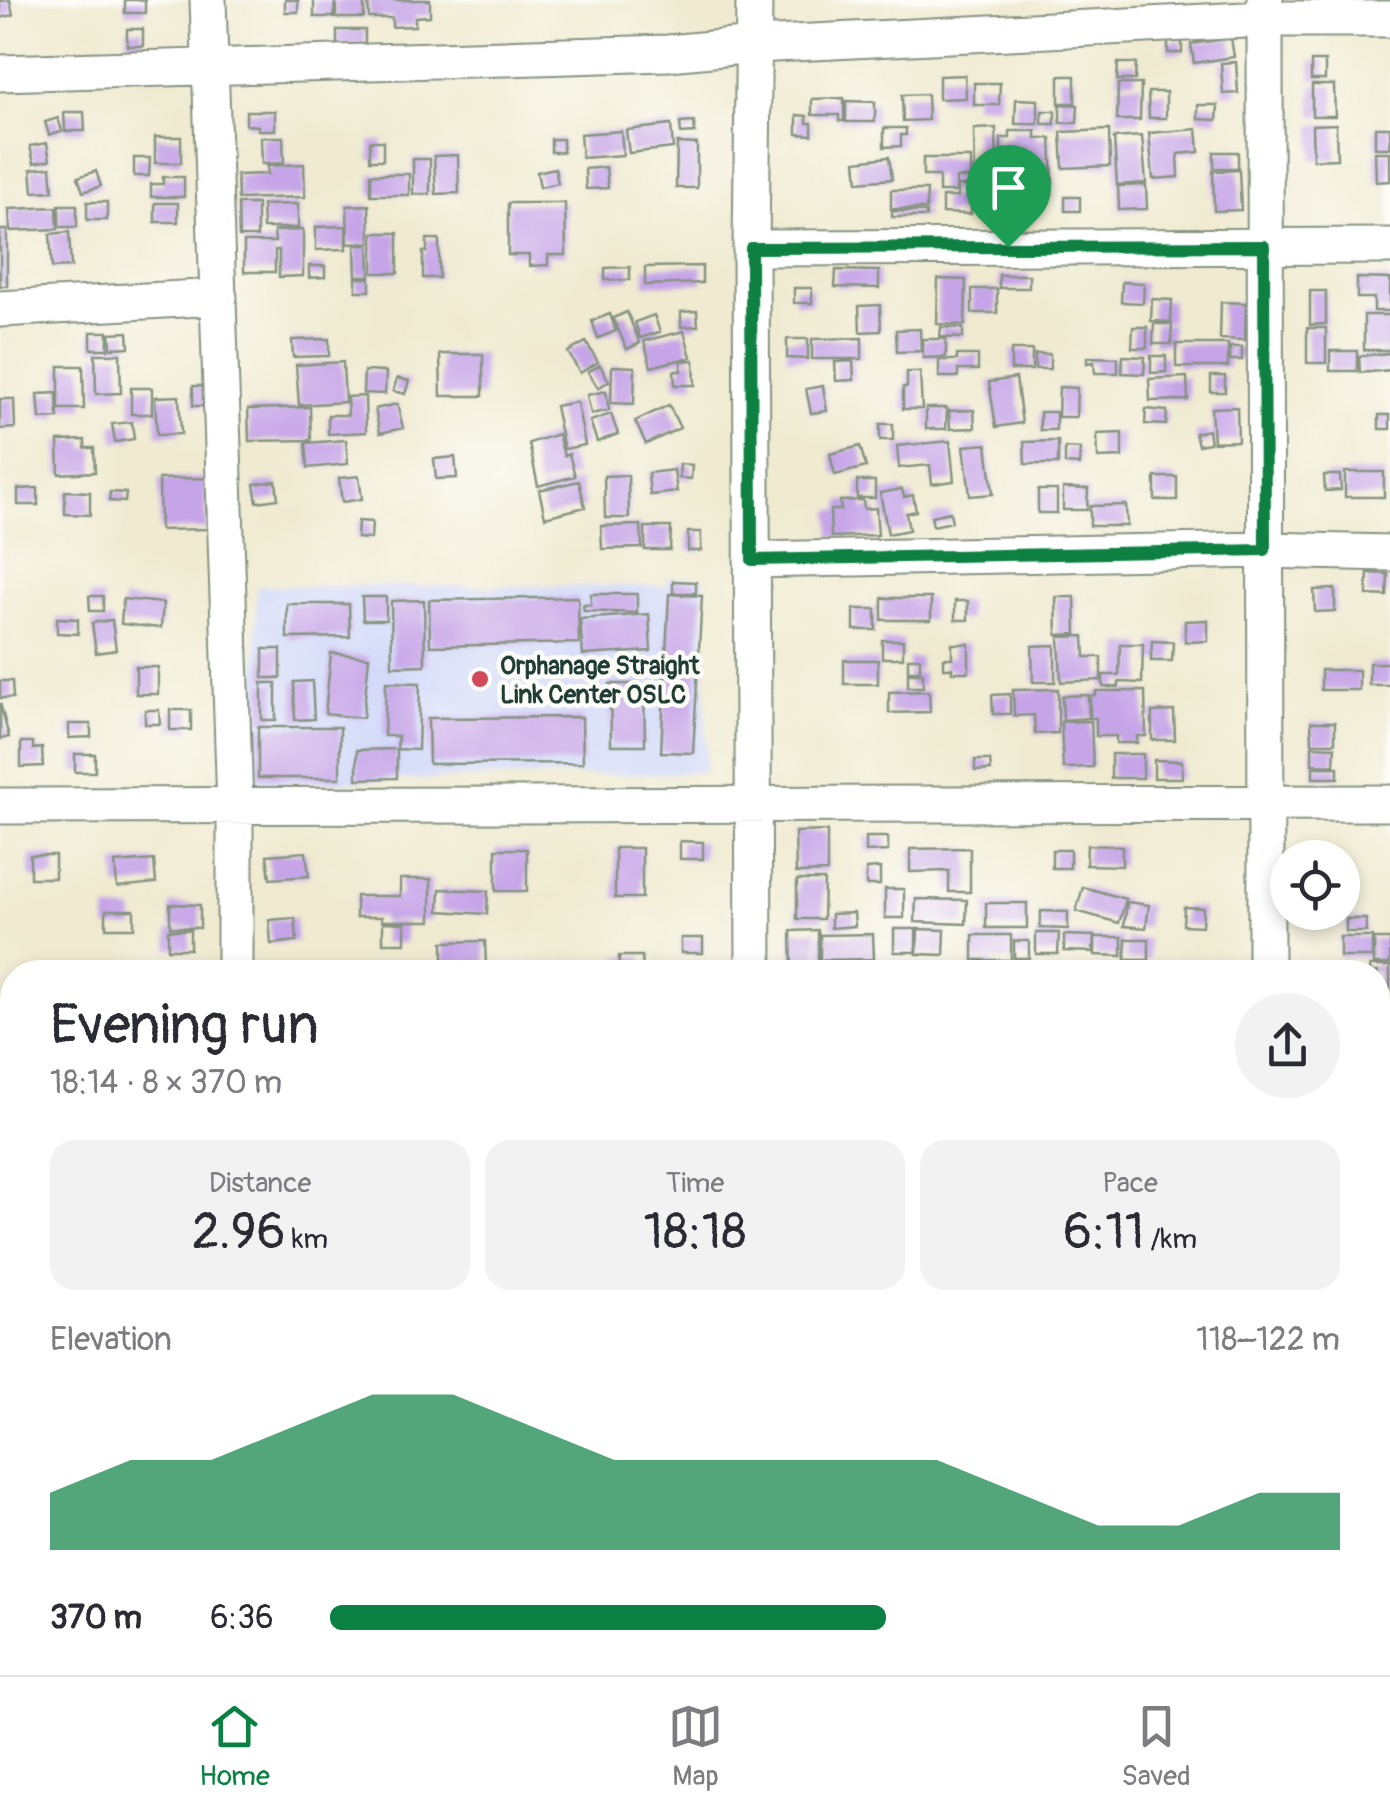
<!DOCTYPE html>
<html lang="en">
<head>
<meta charset="utf-8">
<style>
	body { margin:0; font-family:Pangolin,sans-serif; background:#f2f2f3; color:#2b2b33; height:100vh; display:flex; flex-direction:column; font-size:38px; white-space:nowrap }
	* { box-sizing:border-box; margin:0 }
	p { font-size:32px; color:#7c7c81 }
	.icon { flex:none; width:55px; height:55px; fill:none; stroke:currentColor; stroke-width:2; stroke-linecap:round; stroke-linejoin:round }
	.map { position:relative; flex:1; overflow:hidden }
	.side { position:absolute; left:0px; top:960px; width:1390px; height:715px; display:flex; flex-direction:column; background:#fff; border-radius:40px 40px 0 0; box-shadow:0 5px 15px #0003 }
	.side>* { flex:none }
	.controls { position:absolute; left:1270px; top:840px; display:grid; gap:20px }
	.controls a { display:grid; place-items:center; width:90px; height:90px; border-radius:50%; background:#fff; box-shadow:0 5px 15px #0003; font-size:50px }
	.pin { position:absolute; display:grid; place-items:center; width:85px; height:85px; color:#fff; margin:-102px -42px; border-radius:50% 50% 50% 0; rotate:-45deg; box-shadow:0 0 10px #0007 }
	.pin .icon { rotate:45deg }
	.round { display:grid; place-items:center; flex:none; width:105px; height:105px; border-radius:52px; background:#f2f2f3 }
	.summary { display:flex; align-items:center; justify-content:space-between; height:170px; padding:0 50px }
	h1 { font-size:55px; font-weight:600; line-height:75px }
	.figures { display:grid; grid-template-columns:repeat(3,1fr); gap:15px; height:170px; padding:10px 50px }
	.figures div { display:grid; align-content:center; border-radius:25px; background:#f2f2f3; text-align:center }
	.figures b { font-size:50px; font-weight:600 }
	.figures small { font-size:28px; font-weight:400 }
	.figures p { font-size:28px }
	.chart { height:280px; padding:20px 50px }
	.chart p { display:flex; justify-content:space-between }
	.chart svg { width:100%; height:180px; margin-top:10px; fill:#0b8043; opacity:.7 }
	ul { padding:0 50px; list-style:none; font-size:32px }
	li { display:grid; grid-template-columns:160px 120px 1fr; align-items:center; height:75px }
	li i { height:25px; border-radius:12px; background:#0b8043 }
	.dock { display:flex; justify-content:space-around; align-items:center; height:140px; border-top:2px solid #e1e1e2; background:#fff; font-size:28px; color:#7c7c81 }
	.dock a { display:grid; justify-items:center; gap:5px }
	.dock .active { color:#0b8043 }
	.map>svg:first-child { display:block }
	.built { fill:#d1d9f9 }
	.building { fill:#c6a4e8 }
	.lines { fill:none; stroke-linecap:round; stroke-linejoin:round }
	.street-casing { stroke:#879482; stroke-width:39 }
	.street { stroke:#fff; stroke-width:35 }
	.route-casing { stroke:#fff; stroke-width:20 }
	.route { stroke:#0b8043; stroke-width:12 }
	.poi-dot { fill:#d1495b; stroke:#fdfcf7; stroke-width:4 }
	.labels { text-anchor:middle; stroke-width:9; stroke-linejoin:round; paint-order:stroke }
	.poi-label { font-size:25px; font-weight:bold; fill:#1f3d34; stroke:#fdfcf7; text-anchor:start }
</style>
</head>
<body>
<div class="map">
<svg width="1390" height="1675" viewBox="0 0 1390 1675">
	<rect width="100%" height="100%" fill="#fdfcf7"/>
	<filter id="ink" filterUnits="userSpaceOnUse"><feTurbulence type="fractalNoise" baseFrequency=".01" numOctaves="2"/><feDisplacementMap in="SourceGraphic" scale="20" xChannelSelector="R" yChannelSelector="G"/><feConvolveMatrix kernelMatrix="1 2 1 2 8 2 1 2 1" color-interpolation-filters="sRGB"/></filter>
	<filter id="wash" filterUnits="userSpaceOnUse"><feTurbulence type="fractalNoise" baseFrequency=".0048" numOctaves="4" result="noise"/><feDisplacementMap in="SourceGraphic" scale="40" xChannelSelector="R" yChannelSelector="G"/><feGaussianBlur stdDeviation="2.25" result="paint"/><feColorMatrix in="noise" values="0 0 0 0 0 0 0 0 0 0 0 0 0 0 0 0 0 1.4 0 .05"/><feComposite in="paint" operator="in"/></filter>
	<g filter="url(#wash)">
		<rect width="100%" height="100%" fill="#efead0"/>
		<path class="built" d="M668 578H704L706 772 254 784 257 586H667Z"/>
		<g id="blocks">
			<path class="building" d="M10 0 13 15 0 18V1Z
				M125 0H145V13H125Z
				M285 0H298V12H285Z
				M314 0H335L334 17H314Z
				M336 0H364V18H336Z
				M368 0H430V16L415 17V26L392 27V18H369Z
				M127 29H143V46H127Z
				M337 30H365V46L337 45Z
				M1231 38 1234 57 1194 63 1191 44Z
				M1168 41H1182V53H1168Z
				M1311 61H1325V80H1311Z
				M1236 62 1238 93 1223 94 1221 63Z
				M1118 63H1136L1135 80H1117Z
				M965 75 966 98 939 99V76Z
				M1059 76H1075V103H1059Z
				M974 83H1000L999 105H974Z
				M1118 84H1141L1140 120H1117Z
				M1312 85H1334L1335 116H1312Z
				M1148 92H1166V118H1149Z
				M927 94 928 120 903 121 902 95Z
				M844 98V121H839V115H812V99Z
				M1016 99 1038 100V124H1015Z
				M846 101 875 102V122H846Z
				M1060 104 1078 105 1077 123H1060Z
				M1198 105H1218L1217 120 1198 119Z
				M246 111H275V130H258V126L246 125Z
				M1042 111H1055V124H1042Z
				M64 112H84L85 131H65Z
				M797 115 807 116V123H812V135L797 134Z
				M58 118 62 131 49 135 45 122Z
				M694 122 695 133 681 134 680 123Z
				M1336 124 1337 159 1313 160 1312 125Z
				M671 125 673 148 629 153 626 130Z
				M1375 127H1390V148H1375Z
				M884 128H906V135H901V146L884 147Z
				M996 128 997 180H991V188H980V180H975L974 129Z
				M1197 129 1199 152 1178 154 1179 177 1153 179 1149 133Z
				M1109 130 1110 166 1063 168 1061 132Z
				M621 131 623 155 582 158 580 134Z
				M1010 131H1036V139L1051 138 1053 183 1041 182 1028 191 1021 189 1016 182 1001 183V138H1010Z
				M1142 136 1146 183 1117 185 1114 138Z
				M155 137H181V163H155Z
				M261 137H283L284 163 262 164Z
				M551 139H563V152H551Z
				M370 141H383V160H370Z
				M47 143 50 160 34 163 30 146Z
				M677 143 697 144V188H676Z
				M1214 152H1238V168H1214Z
				M1375 152H1390V181L1376 182Z
				M458 155 459 193 436 194 434 156Z
				M889 157 892 179 858 182 856 161Z
				M134 158H150L149 176H134Z
				M923 158H971V178H956V192H939V176H923Z
				M413 159H430V194H413Z
				M304 164 305 197 238 199 237 175 268 174 267 166Z
				M51 167 53 191 33 192 31 169Z
				M606 167 608 188 586 189 585 169Z
				M555 168 558 183 540 187 537 172Z
				M1239 170 1241 210 1214 211 1213 171Z
				M96 171 101 186 83 192 78 177Z
				M371 174H409V195H371Z
				M163 177H184V197H151V184H163Z
				M1146 185 1147 209 1119 210 1118 186Z
				M958 186H971V214L942 213V197H958Z
				M891 190H927L926 209H891Z
				M982 192H998L997 206H982Z
				M1065 197H1080V211H1065Z
				M87 202H107V220H87Z
				M155 203H178V222H155Z
				M508 203H565L566 255H548V265L529 266V255H508Z
				M238 204H257V237H239Z
				M298 204V228H263L262 205Z
				M59 205H77V227H59Z
				M369 205 370 243 348 244 347 206Z
				M57 207 58 229 10 231 9 209Z
				M892 211 926 212V217H892Z
				M346 226V249L316 250V227Z
				M0 230H7V286H0Z
				M303 230V276L279 277V250H275V272H244V242H275L274 231Z
				M69 232 71 267 52 268 50 234Z
				M373 233H398V273H373Z
				M427 239H439V278H423V252H427Z
				M355 245H369L370 276H356Z
				M309 266H325V277L309 278Z
				M702 266V283L645 285V267Z
				M630 267V280H605V268Z
				M836 270 879 271V288L835 287Z
				M999 275H1029V288H999Z
				M356 278H370V291H356Z
				M1357 278 1390 279V311H1374V298H1357Z
				M938 279 966 280 965 325 937 324Z
				M1122 282 1144 283 1143 303 1121 302Z
				M794 288H812V303H794Z
				M972 289H997V313H972Z
				M1310 291H1326V324L1310 325Z
				M1152 299 1172 300 1171 322 1151 321Z
				M1221 302 1246 303 1245 340 1220 339Z
				M880 305 881 331 860 332 859 306Z
				M697 311 698 326 681 327V312Z
				M627 312 640 343 627 349 613 318Z
				M610 314 616 331 598 338 592 321Z
				M654 315 660 332 640 338 635 322Z
				M1364 315H1390V350H1364Z
				M1154 324H1172L1171 344H1153Z
				M941 327 963 328V338L940 337Z
				M1133 327H1147V348H1132Z
				M1307 328H1326V363H1307Z
				M920 329 921 351 897 352 896 330Z
				M684 331 691 357 651 367 644 341Z
				M91 332H108V349H91Z
				M128 332 129 347 111 348 110 333Z
				M862 338V359H812V339Z
				M329 339V356L293 357 292 340Z
				M787 339H808V359L787 358Z
				M923 339H946V357L923 358Z
				M586 342 598 362 580 373 568 352Z
				M1176 344H1228V367H1176Z
				M1230 347H1242V360H1230Z
				M1011 350H1032V370H1011Z
				M1330 351H1357V371H1330Z
				M1390 353V370L1360 373 1359 356Z
				M95 354H120L121 393 96 394Z
				M440 354H483V396H441Z
				M1035 354H1050V369H1035Z
				M957 355H978V370H958V377H939V360H957Z
				M1123 356 1145 357 1144 374 1122 373Z
				M1151 356H1166V372L1151 373Z
				M1087 357 1118 358V373H1095L1094 362 1087 363Z
				M694 360 695 385H675L674 371H681V361Z
				M853 361 854 380 836 381 835 362Z
				M343 362 345 402 299 405 296 365Z
				M600 365 609 381 598 388 588 372Z
				M59 366H83L84 409H59Z
				M612 366 635 367 634 404 611 403Z
				M364 371 386 372 385 394 363 393Z
				M907 372H920L922 409H903V387H907Z
				M1211 376H1225V392H1211Z
				M1187 377 1188 400 1150 401 1149 379Z
				M397 378 409 381 405 394 393 391Z
				M1016 378 1022 423 996 427 989 382Z
				M193 386H213L214 406H193Z
				M823 386 827 411 811 413 806 389Z
				M1059 387 1077 388 1076 417H1058Z
				M131 388H152V414H131Z
				M606 391 609 410 591 414 587 395Z
				M57 393 58 418 40 419 38 394Z
				M179 396 181 434 157 435 155 397Z
				M365 396 366 432 328 434V415H348L347 397Z
				M0 399H14L15 428 0 429Z
				M577 402 585 445 564 449 555 406Z
				M397 404 403 428 380 433 375 409Z
				M669 405 680 428 646 444 635 421Z
				M310 407 311 440 249 441 248 409Z
				M1237 407 1238 441 1213 442 1211 408Z
				M926 408H947L946 429H926Z
				M1146 409 1167 411 1166 425 1145 424Z
				M974 410 975 428 950 429 949 411Z
				M1040 412H1056V430H1040Z
				M611 414 618 434 597 442 590 421Z
				M1379 415H1390V429H1379Z
				M132 422 134 439 115 442 112 424Z
				M880 424H893V440H880Z
				M1208 430 1210 443 1198 445 1195 433Z
				M1122 433V457L1098 458 1097 434Z
				M558 434 564 456 569 454 575 476 538 486 529 443Z
				M85 440V448H94L95 472 59 474 58 441Z
				M346 440 348 464 308 468 306 443Z
				M950 441 954 481 932 484 930 465 899 468 897 446Z
				M1058 441V464H1025L1024 442Z
				M987 444 993 494 970 496 964 446Z
				M860 446 866 467 835 475 830 454Z
				M1065 448 1080 449 1079 465 1065 464Z
				M455 457 457 478 436 479 434 459Z
				M680 464 692 465 691 479 679 478Z
				M674 470 677 492 650 495 648 473Z
				M1345 472H1384V497H1345Z
				M628 475 629 518H605L604 476Z
				M1324 475H1340L1341 490 1325 491Z
				M359 476 362 499 342 502 339 478Z
				M1155 477H1177V500H1155Z
				M206 478 207 529 160 530 159 479Z
				M276 481 278 499 257 502 254 484Z
				M579 481 585 507 545 517 539 490Z
				M857 481H875V498H857Z
				M38 488V505H18V489Z
				M1063 488 1088 489 1087 510H1063Z
				M902 489 904 497 913 495 916 511 906 513 909 530 888 534 880 493Z
				M1038 490H1057V513H1038Z
				M65 491 90 492V515L65 514Z
				M110 492 126 493 125 502 109 501Z
				M863 500 864 509 876 508 878 535 831 537 830 510H841L840 501Z
				M1126 505 1127 526H1090V506Z
				M950 512 952 522 933 526 931 516Z
				M358 521 372 522 371 539 357 538Z
				M641 525 642 548 602 549 601 526Z
				M645 527H671L670 550H645Z
				M688 532H701V551H688Z
				M1368 573 1388 574 1387 596 1367 595Z
				M673 581 696 582V593H673Z
				M1335 589V611L1315 612 1314 590Z
				M591 594H637V613L584 611 583 605H591Z
				M669 594 702 596 693 753 661 752Z
				M89 596H103V611H90Z
				M362 597H386V620H363Z
				M578 597 579 643 430 646 429 600Z
				M1056 597H1075L1076 634 1057 635Z
				M882 598H931V620H882Z
				M123 599 163 603 161 628 121 624Z
				M424 600 425 665 392 666 391 601Z
				M955 601H968V620H955Z
				M287 604H349L350 637 287 638Z
				M854 609H876V630H854Z
				M649 614 651 651 583 655 580 619Z
				M57 618 78 619V634L57 633Z
				M112 620 116 650 96 653 92 623Z
				M1208 620V641L1185 642V621Z
				M1084 636 1085 657H1101V680L1061 682 1059 637Z
				M882 640H903V658H882Z
				M1152 641 1173 642 1172 661H1151Z
				M952 644H969V672H952V668H944V658H952Z
				M1120 644H1143L1142 683 1119 682V687H1103V675H1119Z
				M1055 645V682H1033L1032 646Z
				M263 649H281V678H263Z
				M331 653 369 657 363 718 325 714Z
				M908 658H920V671H908Z
				M844 660H878V684H844Z
				M1369 663H1390V685H1369Z
				M136 667H158V694H136Z
				M1321 670H1359V690H1321Z
				M908 673H923V687H908Z
				M0 681H12L13 698H0Z
				M312 681 314 719 295 720 294 682Z
				M386 682 420 683 418 750 397 749 398 736H384Z
				M262 683H276V720H262Z
				M610 684H644L645 745H611Z
				M1058 689V733L1035 734 1034 715 1014 716 1013 690Z
				M929 691 930 712 889 713V692Z
				M1096 691H1145L1146 736H1137V743H1116V736H1096V718H1090V696L1096 695Z
				M1010 694V714H993L992 695Z
				M1088 695 1089 718 1063 720 1062 696Z
				M0 703 9 737 0 739Z
				M145 710H159L160 724H145Z
				M170 710H191V730H170Z
				M1174 711 1175 740H1152V712Z
				M582 717 583 763 429 764 428 718Z
				M1091 721 1093 767 1063 768 1061 722Z
				M1311 722H1335V743H1312Z
				M69 724H91V737L69 738Z
				M258 727H340V778H258Z
				M21 742H33V749L42 748 43 766 21 767Z
				M1312 746 1335 747 1334 765 1312 764Z
				M397 749V778L357 779V750Z
				M75 754H95V772H75Z
				M1111 754H1143V778H1111Z
				M975 760H990L991 770 975 771Z
				M1154 760 1182 761V778H1154Z
				M1313 767H1338V778H1313Z
				M827 831V872L796 873 795 832Z
				M866 837H888V851L866 852Z
				M680 841 703 842V859H680Z
				M1087 845 1122 846V866L1086 865Z
				M615 848H642V898H615Z
				M970 848V892H949V871L910 872V849Z
				M496 849H527V891H496Z
				M1052 850H1070V868H1052Z
				M306 852 309 876 270 879 267 855Z
				M30 855H55V878H30Z
				M154 860 156 883 117 887 115 863Z
				M880 868V885H866V869Z
				M400 879H431V921H382V917H356V896H400Z
				M797 880H824L823 919H797Z
				M1083 887 1126 899 1119 923 1076 911Z
				M440 889 488 891 487 914 439 911Z
				M885 889H904V918H885Z
				M916 899 967 900 966 924 915 922Z
				M1127 902 1149 905 1146 928 1124 926Z
				M986 903H1027V928H986Z
				M170 904 200 905V928L170 927Z
				M1184 907 1203 908 1202 926 1183 925Z
				M106 910H134V928H106Z
				M1041 911 1068 912V929L1040 928Z
				M1311 912H1335V919H1311Z
				M854 913 855 926 831 928V914Z
				M295 918 297 941 271 944 269 920Z
				M1346 919H1366V932H1346Z
				M383 922 405 923V943H383Z
				M894 929H916V952H894Z
				M918 929 945 930 944 955 917 954Z
				M168 930H190V949H168Z
				M818 930V972H792L791 931Z
				M1036 933H1059L1058 954H1036Z
				M873 934 874 959 820 960V935Z
				M973 935H1011V960H973Z
				M1064 935 1094 936 1093 952 1064 951Z
				M1095 937H1122V956L1095 955Z
				M1340 937H1372V957H1340Z
				M681 938H703V953H681Z
				M1126 939H1149V960H1125Z
				M1374 939H1390V964H1374Z
				M485 941 486 967 443 968V942Z
				M1014 941H1029V958H1014Z
				M619 956H642L643 972H619Z
				M994 962 995 972H971V963Z
				M1370 966H1390V989H1378V972H1370Z
				M1378 1088H1389L1390 1103H1378Z
				M0 1105 9 1106 8 1125H0Z
				M1390 1130V1175L1378 1176V1131Z
				M1378 1183 1390 1184V1228H1378Z
				M1378 1238H1390V1265H1378Z
				M0 1353 11 1354V1395H0Z
				M1378 1359H1390V1376L1378 1377Z
				M1378 1379H1390V1420H1378Z
				M0 1428H12V1451H0Z
				M0 1489H11V1511H0Z
				M1378 1575H1389V1593L1378 1594Z
				M1387 1619 1388 1652 1378 1653V1620Z
				M1074 1667H1121V1675H1074Z
				M1239 1667V1675H1214V1668Z
				M301 1669H354V1675H301Z"/>
		</g>
	</g>
	<g filter="url(#ink)">
		<use href="#blocks" fill-opacity="0" stroke="#879482" stroke-width="2.5"/>
		<g class="lines">
			<g class="street-casing">
				<path id="street" d="M208 0 235 806V972
					M1265 0 1266 972
					M0 73 668 53 755 45 1265 19H1390
					M751 248 1390 246
					M0 309 219 297
					M752 560 1265 550 1390 553
					M0 806 1390 803
					M754 972 751 248 754 0
					M0 1053H12
					M1378 1058H1390
					M1378 1296H1390
					M0 1298H12
					M1378 1541H1390
					M0 1543H12
					M235 1662V1675
					M757 1662V1675
					M1268 1662V1675"/>
			</g>
			<use href="#street" class="street"/>
		</g>
	</g>
	<g class="lines" filter="url(#ink)">
		<g class="route-casing">
			<path id="route" d="M1264 246 1265 550 752 560 751 248Z"/>
		</g>
		<use href="#route" class="route"/>
	</g>
	<circle class="poi-dot" cx="480" cy="679" r="10"/>
	<g class="labels">
		<g class="poi-label">
			<text x="500" y="674">Orphanage Straight<tspan x="500" dy="29">Link Center OSLC</tspan></text>
		</g>
	</g>
</svg>
<div class="controls">
<a><svg class="icon" aria-label="locate" viewBox="0 0 24 24"><circle cx="12" cy="12" r="6"/><path d="M12 2v4M12 18v4M2 12h4M18 12h4"/></svg></a>
</div>
<div class="pin" style="left:1008px;top:247px;background:#1e9e55"><svg class="icon" aria-label="arrive" viewBox="0 0 24 24"><path d="M6 21V4h12l-3 4 3 4H6"/></svg></div>
<section class="side">
<div class="summary"><div><h1>Evening run</h1><p>18:14 · 8 × 370 m</p></div><a class="round"><svg class="icon" aria-label="share" viewBox="0 0 24 24"><path d="M12 15V3M7 8l5-5 5 5M5 13v7h14v-7"/></svg></a></div>
<div class="figures">
<div><p>Distance</p><b>2.96<small> km</small></b></div>
<div><p>Time</p><b>18:18</b></div>
<div><p>Pace</p><b>6:11<small> /km</small></b></div>
</div>
<div class="chart"><p><span>Elevation</span>118–122 m</p>
<svg viewBox="0 0 160 44" preserveAspectRatio="none"><path d="M0 44V30L10 22L20 22L30 14L40 6L50 6L60 14L70 22L80 22L90 22L100 22L110 22L120 30L130 38L140 38L150 30L160 30V44z"/></svg>
</div>
<ul>
<li><b>370 m</b>6:36<i style="width:55%"></i></li>
</ul>
</section>
</div>
<nav class="dock">
<a class="active"><svg class="icon" aria-label="home" viewBox="0 0 24 24"><path d="M3 11l9-7 9 7M6 9v11h12V9"/></svg>Home</a>
<a><svg class="icon" aria-label="map" viewBox="0 0 24 24"><path d="M3 6l6-2 6 2 6-2v14l-6 2-6-2-6 2zM9 4v14M15 6v14"/></svg>Map</a>
<a><svg class="icon" aria-label="saved" viewBox="0 0 24 24"><path d="M7 4h10v16l-5-4-5 4z"/></svg>Saved</a>
</nav>
</body>
</html>
